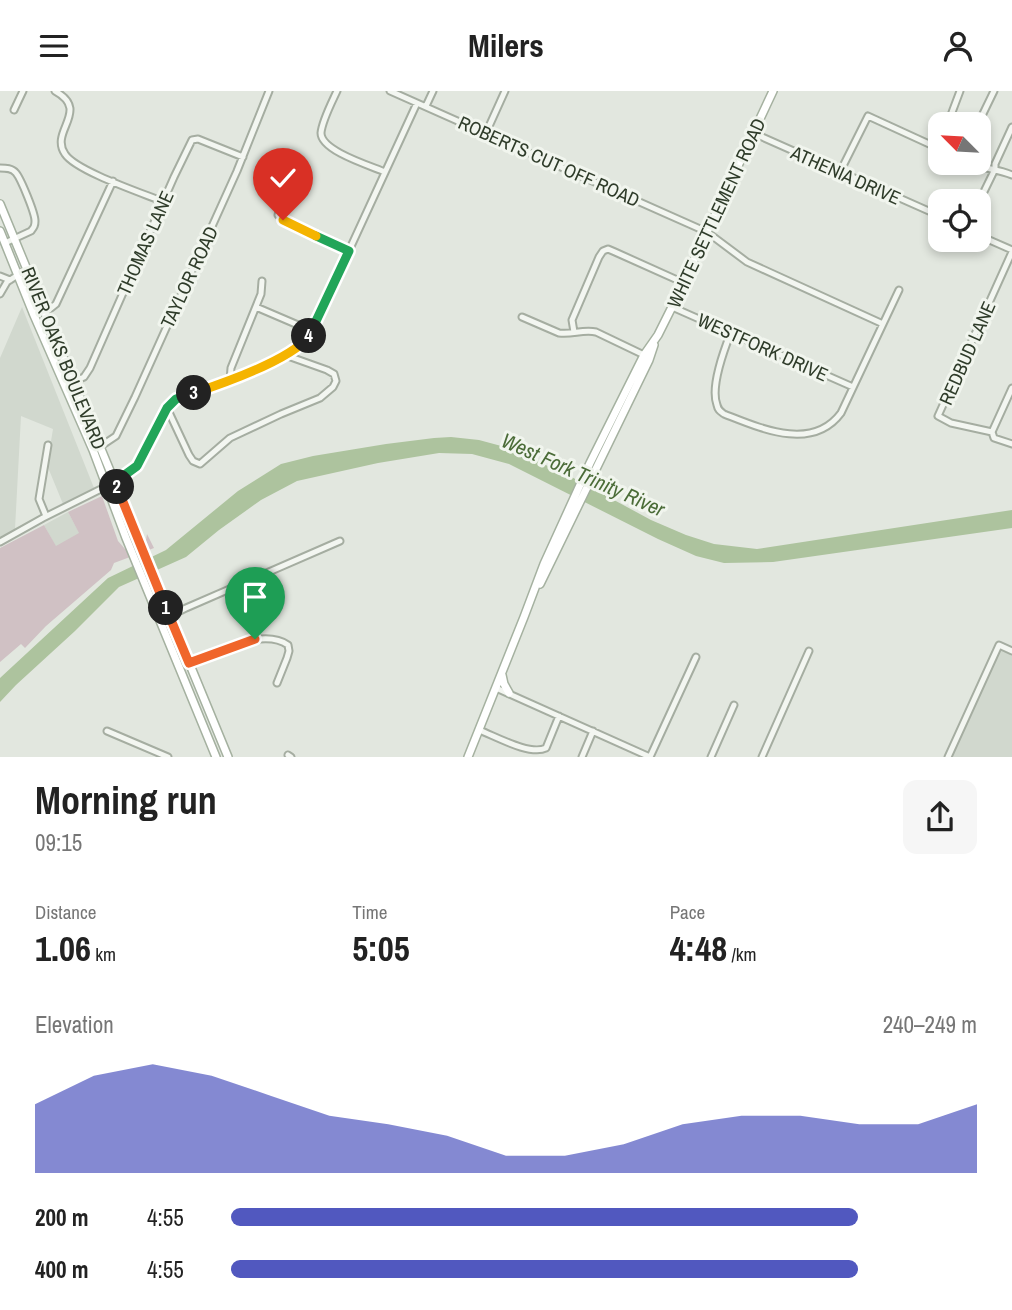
<!DOCTYPE html>
<html lang="en">
<head>
<meta charset="utf-8">
<style>
	body { margin:0; font-family:"Archivo Narrow",sans-serif; background:#f6f6f6; color:#222; height:100vh; display:flex; flex-direction:column; font-size:26px; white-space:nowrap }
	* { box-sizing:border-box; margin:0 }
	p { font-size:23px; color:#767676 }
	.icon { flex:none; width:38px; height:38px; fill:none; stroke:currentColor; stroke-width:2; stroke-linecap:round; stroke-linejoin:round }
	.map { position:relative; height:666px; overflow:hidden }
	.drawer { display:flex; flex-direction:column; background:#fff; flex:1 }
	.drawer>* { flex:none }
	.needle { width:46px; rotate:294deg }
	.controls { position:absolute; left:928px; top:21px; display:grid; gap:14px }
	.controls a { display:grid; place-items:center; width:63px; height:63px; border-radius:14px; background:#fff; box-shadow:0 4px 10px #0003; font-size:35px }
	.pin { position:absolute; display:grid; place-items:center; width:60px; height:60px; color:#fff; margin:-72px -30px; border-radius:50% 50% 50% 0; rotate:-45deg; box-shadow:0 0 7px #0007 }
	.pin .icon { rotate:45deg }
	.km { position:absolute; width:35px; height:35px; margin:-18px; border-radius:50%; background:#222; color:#fff; font-size:19px; line-height:35px; text-align:center }
	.round { display:grid; place-items:center; flex:none; width:74px; height:74px; border-radius:14px; background:#f6f6f6 }
	.overview { display:flex; align-items:center; justify-content:space-between; height:119px; padding:0 35px }
	h1 { font-size:38px; font-weight:700; line-height:52px }
	.figures { display:grid; grid-template-columns:repeat(3,1fr); gap:10px; height:119px; padding:7px 35px }
	.figures div { display:grid; align-content:center }
	.figures b { font-size:35px; font-weight:700 }
	.figures small { font-size:19px; font-weight:400 }
	.figures p { font-size:19px }
	.chart { height:196px; padding:14px 35px }
	.chart p { display:flex; justify-content:space-between }
	.chart svg { width:100%; height:126px; margin-top:7px; fill:#5158bf; opacity:.7 }
	ul { padding:0 35px; list-style:none; font-size:23px }
	li { display:grid; grid-template-columns:112px 84px 1fr; align-items:center; height:52px }
	li i { height:18px; border-radius:9px; background:#5158bf }
	header { display:flex; justify-content:space-between; align-items:center; height:91px; padding:0 35px; background:#fff; font-size:32px; font-weight:700 }
	.map>svg:first-child { display:block }
	.built { fill:#d1d8ce }
	.green { fill:#d0c1c4 }
	.water { fill:#adc39e }
	.lines { fill:none; stroke-linecap:round; stroke-linejoin:round }
	.minor-casing { stroke:#a5ada1; stroke-width:9 }
	.major-casing { stroke:#a5b1a0; stroke-width:10 }
	.minor { stroke:#f3f6f1; stroke-width:5 }
	.major { stroke:#fff; stroke-width:7 }
	.split-1-casing { stroke:#fff; stroke-width:14 }
	.split-2-casing { stroke:#fff; stroke-width:14 }
	.split-3-casing { stroke:#fff; stroke-width:14 }
	.split-4-casing { stroke:#fff; stroke-width:14 }
	.split-5-casing { stroke:#fff; stroke-width:14 }
	.split-6-casing { stroke:#fff; stroke-width:14 }
	.split-1 { stroke:#f0652b; stroke-width:9 }
	.split-2 { stroke:#f0652b; stroke-width:9 }
	.split-3 { stroke:#22a559; stroke-width:9 }
	.split-4 { stroke:#f5b400; stroke-width:9 }
	.split-5 { stroke:#22a559; stroke-width:9 }
	.split-6 { stroke:#f5b400; stroke-width:9 }
	.labels { text-anchor:middle; stroke-width:6; stroke-linejoin:round; paint-order:stroke }
	.street-label { font-size:19px; fill:#2f3c2a; stroke:#f1f5ee }
	.water-label { font-size:21px; font-style:italic; fill:#4b6c38; stroke:#f1f5ee }
</style>
</head>
<body>
<header><svg class="icon" aria-label="menu" viewBox="0 0 24 24"><path d="M4 6h16M4 12h16M4 18h16"/></svg>Milers<svg class="icon" aria-label="person" viewBox="0 0 24 24"><circle cx="12" cy="8" r="4"/><path d="M4 21q1-7 8-7t8 7"/></svg></header>
<div class="map">
<svg width="1012" height="666" viewBox="0 0 1012 666">
	<rect width="100%" height="100%" fill="#e2e7df"/>
	<path class="built" d="M22 216 94 397 63 413 47 374 53 338 21 325 15 438 0 446V267Z
		M68 421 80 443 56 456 44 434Z
		M1000 559 1012 564V666H952Z"/>
	<path class="green" d="M102 405 118 450 125 458 146 449 147 443 154 457 114 472 111 479 46 535 25 557 21 553 0 571V457L44 434 56 455 79 442 68 421Z"/>
	<path class="water" d="M451 346 479 349 505 356 566 383 651 429 686 444 714 453 757 458 1012 419V437L773 471 724 472 696 465 658 448 509 373 472 363 439 362 378 372 297 390 261 409 219 439 186 466 119 496 75 540 16 594 0 611V587L108 487 166 459 238 400 281 373 313 365 386 353 434 347Z"/>
	<g class="lines">
		<g class="minor-casing">
			<path id="minor" d="M55 0C91 20 49 40 65 63 76 80 142 102 164 111
				M337 0C332 11 322 30 321 42 321 60 371 75 385 81
				M390 0 707 141 747 171 883 233
				M960 0 951 24 954 28 967 33
				M426 15 433 0
				M14 19 23 0
				M978 33 994 0
				M486 42 505 0
				M753 42 940 125
				M970 72C984 78 998 78 1012 84
				M291 73 278 124 283 129 349 160
				M0 77C6 77 12 77 16 82 21 88 35 122 35 130 35 135 34 136 31 140L5 152
				M840 81 868 25 940 58
				M978 113 995 78V73L1012 36
				M978 144 1012 159
				M1012 161 938 325 951 332 992 341 1012 297
				M0 185 10 189
				M0 203 7 191 27 178
				M256 216 312 240
				M672 216 853 296
				M33 222 51 217 56 213 113 90
				M522 226 559 242C572 244 583 238 596 241L644 264
				M574 241 572 229 599 166 603 160 608 158 615 161 684 192
				M731 241C724 259 710 296 717 314 718 319 720 320 724 323 760 337 812 361 841 322L899 199
				M230 289 231 277 261 203 262 190
				M65 294 84 286 90 277 174 86 192 49 198 48 243 66
				M167 317 189 364 193 370 200 373 230 347 281 323 320 307 333 296 336 290 334 283 327 279 285 264
				M992 341 994 347 1012 353
				M98 357 116 345 135 306 237 80 269 0
				M46 425 39 408 48 354
				M0 451 43 427 115 391 129 383 141 370 165 320 176 308 217 294 279 268 301 255 312 240 417 12
				M160 530 186 517 340 450
				M189 572C216 562 262 536 288 554L289 560 287 567 277 592
				M496 597 650 666
				M479 639C495 645 530 665 546 657L559 625
				M107 640 168 666
				M288 664 291 666
				M582 666 593 640
				M650 666 696 566
				M711 666 734 614
				M762 666 809 560
				M948 666 999 554 1012 560"/>
		</g>
		<g class="major-casing">
			<path id="major" d="M0 113 228 666
				M0 140 33 222 93 359 126 447 216 666
				M540 493 649 269 654 254
				M502 584 504 593 509 602
				M468 666 524 526 544 473 590 372 644 264 658 244 672 216 773 0"/>
		</g>
		<use href="#minor" class="minor"/>
		<use href="#major" class="major"/>
	</g>
	<g class="lines">
		<g class="split-1-casing">
			<path id="split-1" d="M166 517 189 572 255 548"/>
		</g>
		<g class="split-2-casing">
			<path id="split-2" d="M117 396 166 517"/>
		</g>
		<g class="split-3-casing">
			<path id="split-3" d="M117 396 115 391 137 375 167 317 176 308 194 302"/>
		</g>
		<g class="split-4-casing">
			<path id="split-4" d="M194 302C224 292 291 269 309 245"/>
		</g>
		<g class="split-5-casing">
			<path id="split-5" d="M309 245 349 160 316 145"/>
		</g>
		<g class="split-6-casing">
			<path id="split-6" d="M283 129 316 145"/>
		</g>
		<use href="#split-1" class="split-1"/>
		<use href="#split-2" class="split-2"/>
		<use href="#split-3" class="split-3"/>
		<use href="#split-4" class="split-4"/>
		<use href="#split-5" class="split-5"/>
		<use href="#split-6" class="split-6"/>
	</g>
	<g class="labels">
		<g class="street-label">
			<text transform="translate(549 70) rotate(24)" y="7">ROBERTS CUT OFF ROAD</text>
			<text transform="translate(846 84) rotate(24)" y="7">ATHENIA DRIVE</text>
			<text transform="translate(716 122) rotate(-65)" y="7">WHITE SETTLEMENT ROAD</text>
			<text transform="translate(145 152) rotate(-66)" y="7">THOMAS LANE</text>
			<text transform="translate(189 186) rotate(-65)" y="7">TAYLOR ROAD</text>
			<text transform="translate(763 256) rotate(24)" y="7">WESTFORK DRIVE</text>
			<text transform="translate(967 262) rotate(-66)" y="7">REDBUD LANE</text>
			<text transform="translate(64 267) rotate(68)" y="7">RIVER OAKS BOULEVARD</text>
		</g>
		<g class="water-label">
			<text transform="translate(583 384) rotate(24)" y="7">West Fork Trinity River</text>
		</g>
	</g>
</svg>
<div class="controls">
<a><svg class="needle" viewBox="-14 -14 28 28"><path d="M0-13l5 13h-10z" fill="#e53935"/><path d="M0 13l5-13h-10z" fill="#767676"/></svg></a>
<a><svg class="icon" aria-label="locate" viewBox="0 0 24 24"><circle cx="12" cy="12" r="6"/><path d="M12 2v4M12 18v4M2 12h4M18 12h4"/></svg></a>
</div>
<div class="pin" style="left:255px;top:548px;background:#1e9e55"><svg class="icon" aria-label="arrive" viewBox="0 0 24 24"><path d="M6 21V4h12l-3 4 3 4H6"/></svg></div>
<div class="pin" style="left:283px;top:129px;background:#d93025"><svg class="icon" aria-label="check" viewBox="0 0 24 24"><path d="M5 12l5 5 9-10"/></svg></div>
<b class="km" style="left:166px;top:517px">1</b>
<b class="km" style="left:117px;top:396px">2</b>
<b class="km" style="left:194px;top:302px">3</b>
<b class="km" style="left:309px;top:245px">4</b>
</div>
<section class="drawer">
<div class="overview"><div><h1>Morning run</h1><p>09:15</p></div><a class="round"><svg class="icon" aria-label="share" viewBox="0 0 24 24"><path d="M12 15V3M7 8l5-5 5 5M5 13v7h14v-7"/></svg></a></div>
<div class="figures">
<div><p>Distance</p><b>1.06<small> km</small></b></div>
<div><p>Time</p><b>5:05</b></div>
<div><p>Pace</p><b>4:48<small> /km</small></b></div>
</div>
<div class="chart"><p><span>Elevation</span>240–249 m</p>
<svg viewBox="0 0 160 44" preserveAspectRatio="none"><path d="M0 44V20L10 10L20 6L30 10L40 17L50 24L60 27L70 31L80 38L90 38L100 34L110 27L120 24L130 24L140 27L150 27L160 20V44z"/></svg>
</div>
<ul>
<li><b>200 m</b>4:55<i style="width:84%"></i></li>
<li><b>400 m</b>4:55<i style="width:84%"></i></li>
</ul>
</section>
</body>
</html>
